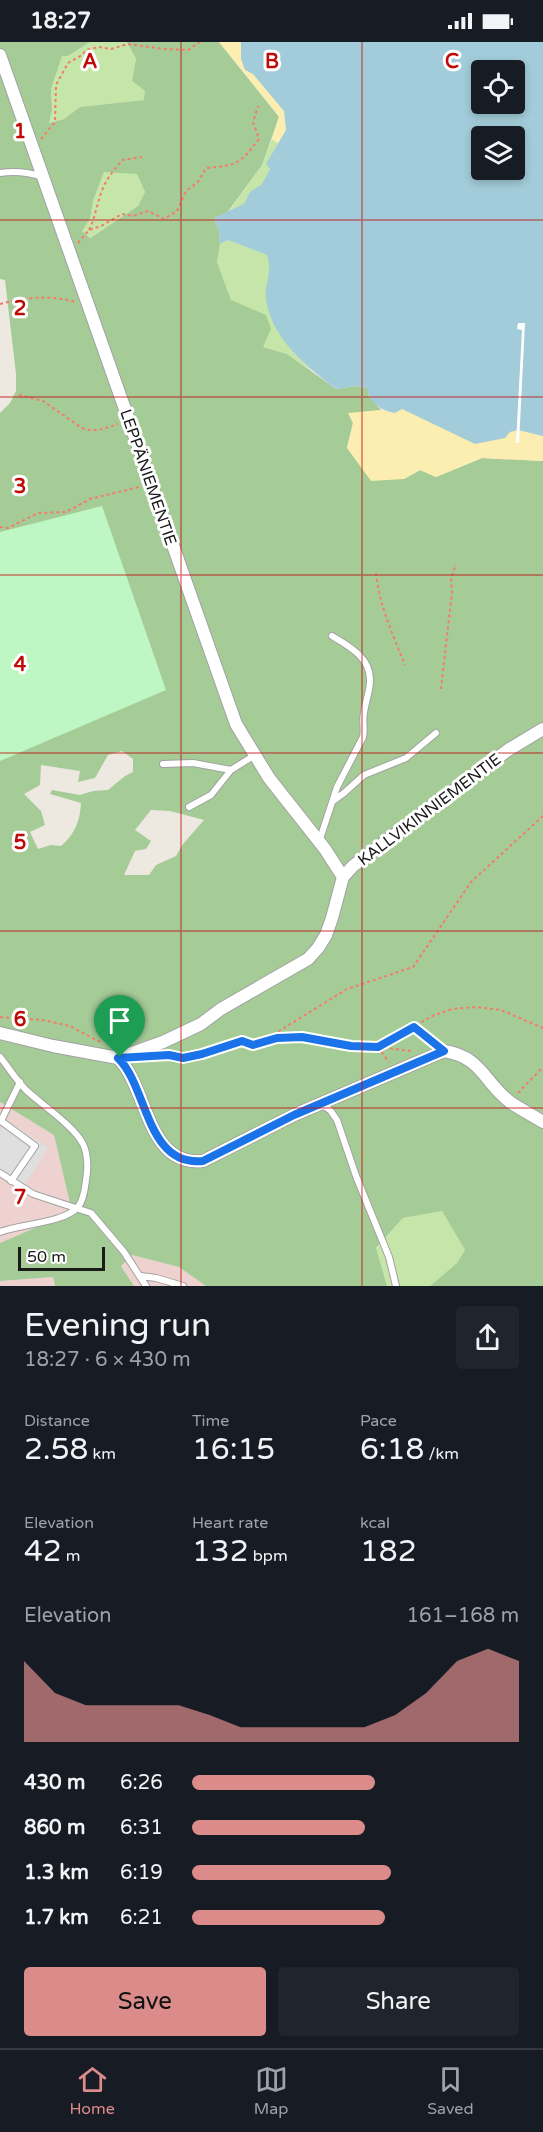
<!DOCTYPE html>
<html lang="en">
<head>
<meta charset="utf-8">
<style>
	body { margin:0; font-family:"Varela Round",sans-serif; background:#20242c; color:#f1f3f6; height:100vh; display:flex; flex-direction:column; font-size:22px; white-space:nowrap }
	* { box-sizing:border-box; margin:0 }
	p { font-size:20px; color:#9ea1a6 }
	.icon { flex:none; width:33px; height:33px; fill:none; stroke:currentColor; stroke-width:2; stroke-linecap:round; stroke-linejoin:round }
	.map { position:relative; height:1244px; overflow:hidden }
	.sheet { display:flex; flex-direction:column; background:#171b24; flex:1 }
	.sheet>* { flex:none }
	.buttons { position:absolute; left:471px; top:18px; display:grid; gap:12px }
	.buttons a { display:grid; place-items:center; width:54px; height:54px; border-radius:6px; background:#171b24; box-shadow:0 3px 9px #0003; font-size:30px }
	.scale { position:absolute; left:18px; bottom:15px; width:87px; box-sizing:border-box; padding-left:6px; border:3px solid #1b1b1b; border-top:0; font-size:16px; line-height:21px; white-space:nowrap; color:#1b1b1b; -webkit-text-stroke:4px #fff; paint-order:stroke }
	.pin { position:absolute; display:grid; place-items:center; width:51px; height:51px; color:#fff; margin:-62px -26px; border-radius:50% 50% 50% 0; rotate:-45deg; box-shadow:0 0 6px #0007 }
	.pin .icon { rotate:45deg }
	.round { display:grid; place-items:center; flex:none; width:63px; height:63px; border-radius:6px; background:#20242c }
	.head { display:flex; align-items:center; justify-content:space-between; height:102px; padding:0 24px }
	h1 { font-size:33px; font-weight:600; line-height:45px }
	.metrics { display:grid; grid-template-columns:repeat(3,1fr); gap:9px; height:102px; padding:6px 24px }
	.metrics div { display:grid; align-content:center }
	.metrics b { font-size:30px; font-weight:600 }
	.metrics small { font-size:16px; font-weight:400 }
	.metrics p { font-size:16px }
	.chart { height:168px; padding:12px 24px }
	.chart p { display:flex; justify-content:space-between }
	.chart svg { width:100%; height:108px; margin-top:6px; fill:#da8b8a; opacity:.7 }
	.primary-button { display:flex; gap:12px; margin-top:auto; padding:12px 24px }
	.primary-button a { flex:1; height:69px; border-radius:6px; background:#da8b8a; color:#111; font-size:24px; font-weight:600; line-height:69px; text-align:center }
	.primary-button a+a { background:#20242c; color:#f1f3f6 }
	ul { padding:0 24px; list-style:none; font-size:20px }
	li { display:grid; grid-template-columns:96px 72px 1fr; align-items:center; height:45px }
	li i { height:15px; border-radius:8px; background:#da8b8a }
	.status { display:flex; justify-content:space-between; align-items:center; height:42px; padding:0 30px; background:#171b24; direction:ltr }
	.status svg { height:16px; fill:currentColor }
	.tabs { display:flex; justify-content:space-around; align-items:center; height:84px; border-top:2px solid #363941; background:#171b24; font-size:16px; color:#9ea1a6 }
	.tabs a { display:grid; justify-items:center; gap:3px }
	.tabs .current { color:#da8b8a }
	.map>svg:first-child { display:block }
	.commercial { fill:#edd2d0 }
	.grass { fill:#c5e6a8 }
	.forest { fill:#a5cb97; fill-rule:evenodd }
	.sand { fill:#fceeb0 }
	.park { fill:#bef7c4 }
	.parking { fill:#dfdfdf }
	.water { fill:#a2ccd9; fill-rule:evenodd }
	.pier { fill:#fff }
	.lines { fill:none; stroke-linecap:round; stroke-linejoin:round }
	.service-casing { stroke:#a2a2a2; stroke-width:8 }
	.minor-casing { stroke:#a2a2a2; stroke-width:14 }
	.path { stroke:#f47c6b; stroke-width:2; stroke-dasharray:3 3; stroke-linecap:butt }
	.service { stroke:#fff; stroke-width:6 }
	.minor { stroke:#fff; stroke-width:12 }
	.route-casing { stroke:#fff; stroke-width:12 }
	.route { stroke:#1a73e8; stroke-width:8 }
	.grid { fill:none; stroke:#bf0b07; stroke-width:1.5; stroke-opacity:0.55 }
	.labels { text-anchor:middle; stroke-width:6; stroke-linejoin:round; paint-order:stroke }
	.street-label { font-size:16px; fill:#1b1b1b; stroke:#fff }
	.grid-label { font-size:20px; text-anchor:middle; font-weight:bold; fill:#bf0b07; stroke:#fff; stroke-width:6; stroke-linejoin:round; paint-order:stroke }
</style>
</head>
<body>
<div class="status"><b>18:27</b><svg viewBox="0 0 49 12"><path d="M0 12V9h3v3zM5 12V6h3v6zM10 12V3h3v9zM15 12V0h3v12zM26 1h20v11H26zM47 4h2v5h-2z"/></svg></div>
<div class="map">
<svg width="543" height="1244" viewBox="0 0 543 1244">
	<rect width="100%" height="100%" fill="#ede9e1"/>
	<path class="commercial" d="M0 1060 54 1093 72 1170 0 1201Z
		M132 1213 179 1225 206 1244H134L121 1223Z
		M53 1235 55 1244H0V1239Z"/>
	<path class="grass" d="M90 0H127L136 17 132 39 145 49V58L80 65 64 77 49 81 52 68 51 47 62 14H68Z
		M272 97 278 101 267 122 270 127 254 159 228 171 262 123Z
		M104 130 137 131 145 150 138 164 89 196 82 189 90 177 93 159Z
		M228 198 267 213 270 223 266 256 294 311 313 330 287 312 263 305 231 258 217 220 220 202Z
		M442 1169 465 1208 457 1221 430 1244H387L376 1207 403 1176Z"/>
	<path class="forest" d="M0 0H90L68 14H62L51 47 52 68 49 81 64 77 80 65 144 58 145 49 132 39 136 17 127 0H219L279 75 262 123 227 171 214 176 219 188 220 202 217 220 231 258 266 273 271 287 263 305 287 312 336 347 355 344 368 346 369 354 381 368 349 372 353 381 347 406 404 437 420 428 436 435 482 416 543 419V1244H430L457 1221 465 1208 442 1169 403 1176 376 1206 387 1244H206L179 1225 132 1213 121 1224 134 1244H55L53 1235 0 1239V1201L72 1170 54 1093 0 1060V371L10 361 16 349V332L5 238 0 237ZM104 130 137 132 145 150 138 164 90 196 82 189 90 177 93 159ZM122 709 133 717V730L125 734 108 748 93 749 80 753 52 748 50 752 81 761C80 779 75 792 61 804L51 803 38 807 30 790 45 783 41 769 24 752 40 743 41 723 80 729 78 740 95 736 108 713ZM151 768 170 769 204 778 183 802 176 814 156 823 149 833H124L135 809 146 807 151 799 135 788Z"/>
	<path class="sand" d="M219 0H241V17L284 69 286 88 278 101 272 97 279 74Z
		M401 367 509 390 518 388 543 394V419L482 416 436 435 420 428 404 437 371 439 347 406 353 381 348 371 381 368 395 371Z"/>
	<path class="park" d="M102 464 166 648 0 719V490Z"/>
	<path class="parking" d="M8 1079 48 1106 24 1144 0 1127V1089Z"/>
	<path class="water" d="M241 0H543V394L518 388 510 390 505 396 475 402 402 367 395 371C380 368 370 361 367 346L355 344 336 347C307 325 272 297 266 258 264 242 273 231 267 213L228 198 220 202 219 188 214 176 244 162 250 150 262 142 270 127 266 122 286 88 284 69 253 32 245 28 241 17ZM482 28H514V62H482ZM482 94H514V128H482Z"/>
	<path class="pier" d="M518 281H525L519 401H516L522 288 517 287Z"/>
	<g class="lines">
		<g class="service-casing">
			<path id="service" d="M0 131C15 129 28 130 43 135
				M163 722 193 721 231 728
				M333 759 344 751 364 733 406 716 436 691
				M189 765 211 753 231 728 255 713
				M319 800 337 745 363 695C365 687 362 679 364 671 365 661 370 649 370 639 371 616 349 604 332 594
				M0 1015C9 1026 16 1038 26 1048 41 1062 75 1085 83 1102 88 1112 88 1127 86 1138 85 1146 84 1158 78 1165 64 1181 20 1182 0 1190
				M320 1062 330 1068 337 1078 356 1134 389 1215 396 1244
				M0 1131 33 1152 91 1171 124 1210 146 1244
				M11 1139 35 1104 1 1079 20 1040
				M141 1234 156 1236 183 1244"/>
		</g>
		<g class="minor-casing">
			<path id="minor" d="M0 13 236 682 269 736 325 807 343 835
				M0 991 53 1004 118 1016 163 1000 201 982 221 967 308 917 318 906 326 893 332 876 343 835 353 824 508 708 543 687
				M118 1016C148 1045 146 1125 203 1119L294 1073 444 1009C482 1015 483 1039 510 1060 520 1067 532 1073 543 1080"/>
		</g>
		<path class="path" d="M41 97 55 80 56 43 68 21 82 13 86 8 99 5 111 7 128 2 164 7 188 8 200 0
			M89 188C96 174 97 160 103 146 107 136 115 127 122 118L142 115
			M78 201 89 188 101 184 122 172 133 174 148 169 164 177 177 169 186 149 198 140 206 126C238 123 239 123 259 97L253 80 258 64
			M0 262C26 255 50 253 76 260
			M19 353 43 359 82 386C94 391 106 386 118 382
			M0 485 8 486 38 471 66 470 90 457 139 445
			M376 531C379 563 393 593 405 623
			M441 647 452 550 451 536 456 522
			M0 975 43 978 70 984 100 1000
			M414 985 435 1001
			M263 999 347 947 413 925 471 840 543 774
			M378 1005 411 1009
			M378 1005 389 1020
			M163 1013 183 1016 202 1012 242 999 253 1003 277 996 302 995 351 1004 378 1005 432 974 452 967 477 965 501 968 543 986
			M518 1051 543 1025"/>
		<use href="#service" class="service"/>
		<use href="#minor" class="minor"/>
	</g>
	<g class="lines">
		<g class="route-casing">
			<path id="route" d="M414 985 444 1009 294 1073 203 1119C146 1125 148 1045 118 1016L169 1013 183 1016 202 1012 242 999 253 1003 277 996 302 995 351 1004 378 1005Z"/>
		</g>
		<use href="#route" class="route"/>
	</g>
	<path class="grid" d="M181 0V1244M362 0V1244M0 178H543M0 355H543M0 533H543M0 711H543M0 889H543M0 1066H543"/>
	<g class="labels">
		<g class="street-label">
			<text transform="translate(149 435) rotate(71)" y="6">LEPPÄNIEMENTIE</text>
			<text transform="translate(429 767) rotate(-37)" y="6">KALLVIKINNIEMENTIE</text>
		</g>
	</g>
	<g class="grid-label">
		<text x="90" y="26">A</text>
		<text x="272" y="26">B</text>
		<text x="452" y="26">C</text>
		<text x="20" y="96">1</text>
		<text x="20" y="273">2</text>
		<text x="20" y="451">3</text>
		<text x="20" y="629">4</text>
		<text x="20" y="807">5</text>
		<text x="20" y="984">6</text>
		<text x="20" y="1162">7</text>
	</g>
</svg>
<div class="buttons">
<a><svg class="icon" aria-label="locate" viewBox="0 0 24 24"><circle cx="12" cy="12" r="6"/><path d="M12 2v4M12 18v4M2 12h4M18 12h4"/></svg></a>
<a><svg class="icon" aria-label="layers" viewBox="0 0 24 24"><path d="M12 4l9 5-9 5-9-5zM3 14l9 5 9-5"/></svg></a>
</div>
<div class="scale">50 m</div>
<div class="pin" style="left:120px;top:1015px;background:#1e9e55"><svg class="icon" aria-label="arrive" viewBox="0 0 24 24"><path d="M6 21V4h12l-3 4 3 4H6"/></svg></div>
</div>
<section class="sheet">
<div class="head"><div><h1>Evening run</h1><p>18:27 · 6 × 430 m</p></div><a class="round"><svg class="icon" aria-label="share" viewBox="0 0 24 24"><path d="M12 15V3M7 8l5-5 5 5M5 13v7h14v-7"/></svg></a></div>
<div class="metrics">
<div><p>Distance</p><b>2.58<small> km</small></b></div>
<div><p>Time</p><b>16:15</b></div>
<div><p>Pace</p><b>6:18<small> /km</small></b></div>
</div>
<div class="metrics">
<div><p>Elevation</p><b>42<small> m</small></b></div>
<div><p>Heart rate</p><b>132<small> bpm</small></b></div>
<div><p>kcal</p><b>182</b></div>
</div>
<div class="chart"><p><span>Elevation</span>161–168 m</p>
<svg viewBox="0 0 160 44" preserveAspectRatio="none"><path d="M0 44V11L10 24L20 29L30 29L40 29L50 29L60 33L70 38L80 38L90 38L100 38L110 38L120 33L130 24L140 11L150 6L160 11V44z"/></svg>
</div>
<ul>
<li><b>430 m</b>6:26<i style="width:56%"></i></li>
<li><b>860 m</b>6:31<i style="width:53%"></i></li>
<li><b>1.3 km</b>6:19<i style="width:61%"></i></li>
<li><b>1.7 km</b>6:21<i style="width:59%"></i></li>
</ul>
<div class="primary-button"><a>Save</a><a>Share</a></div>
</section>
<nav class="tabs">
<a class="current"><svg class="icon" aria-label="home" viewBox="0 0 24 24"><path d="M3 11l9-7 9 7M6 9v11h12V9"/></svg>Home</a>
<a><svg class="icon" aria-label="map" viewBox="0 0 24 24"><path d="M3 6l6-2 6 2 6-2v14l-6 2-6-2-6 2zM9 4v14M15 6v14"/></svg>Map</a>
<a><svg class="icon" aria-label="saved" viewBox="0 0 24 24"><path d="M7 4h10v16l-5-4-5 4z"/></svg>Saved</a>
</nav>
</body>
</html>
